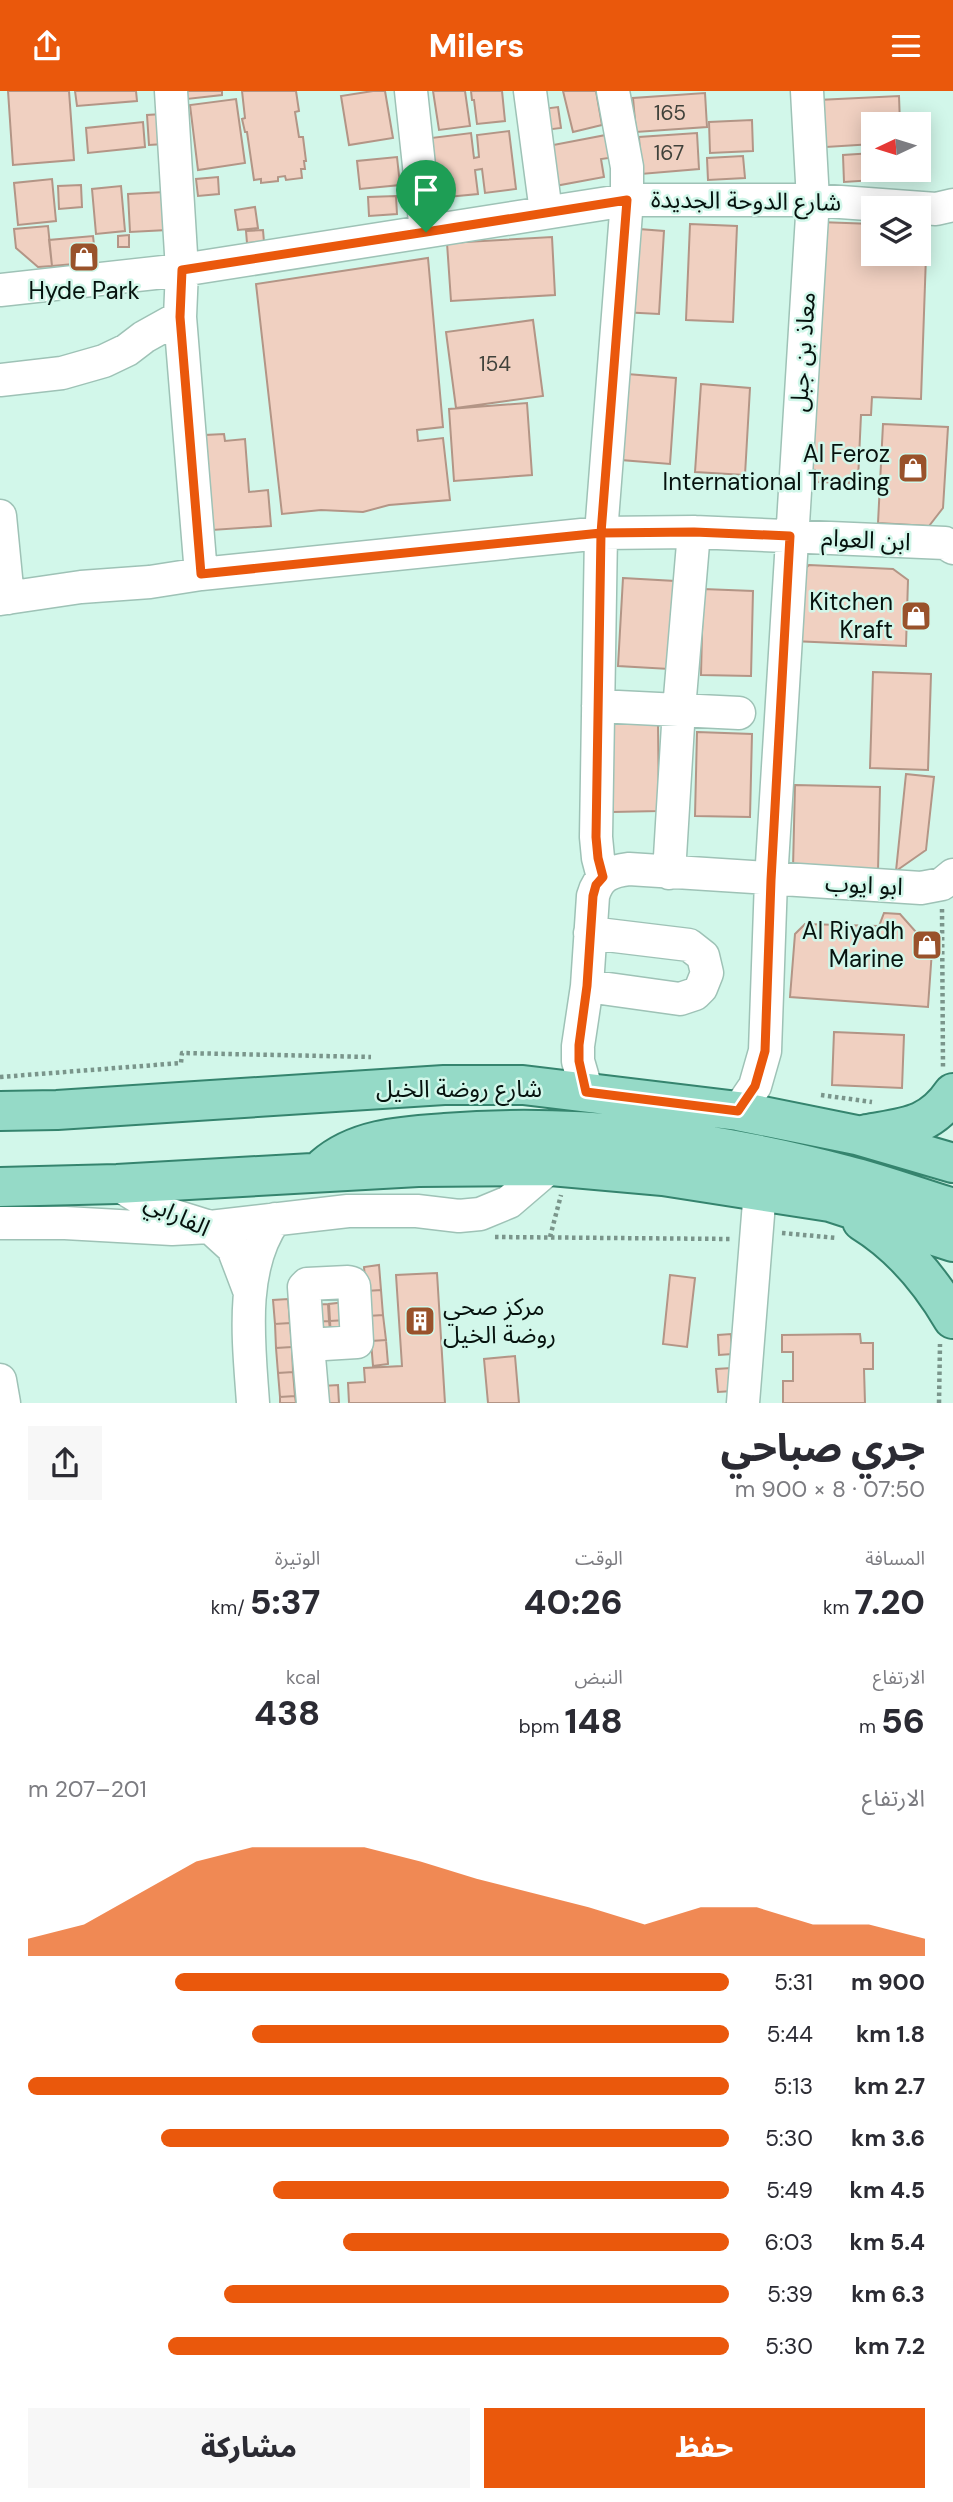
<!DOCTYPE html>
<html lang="ar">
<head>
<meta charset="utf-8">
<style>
	body { margin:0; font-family:"DM Sans","Noto Sans Arabic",sans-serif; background:#f7f7f7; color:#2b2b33; direction:rtl; height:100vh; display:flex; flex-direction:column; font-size:26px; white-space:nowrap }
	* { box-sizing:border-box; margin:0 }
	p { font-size:23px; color:#7c7c81 }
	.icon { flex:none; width:38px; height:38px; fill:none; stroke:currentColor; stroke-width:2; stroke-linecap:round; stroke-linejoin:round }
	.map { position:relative; height:1312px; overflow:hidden; direction:ltr }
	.details { display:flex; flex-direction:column; background:#fff; flex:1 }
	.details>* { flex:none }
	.needle { width:46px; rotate:266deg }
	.tools { position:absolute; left:861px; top:21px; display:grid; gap:14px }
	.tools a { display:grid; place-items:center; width:70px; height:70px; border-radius:0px; background:#fff; box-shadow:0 4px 18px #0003; font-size:35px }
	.pin { position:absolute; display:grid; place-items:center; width:60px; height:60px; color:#fff; margin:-72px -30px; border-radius:50% 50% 50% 0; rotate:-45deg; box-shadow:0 0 7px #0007 }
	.pin .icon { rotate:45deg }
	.round { display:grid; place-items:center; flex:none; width:74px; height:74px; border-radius:0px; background:#f7f7f7 }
	.head { display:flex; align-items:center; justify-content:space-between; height:119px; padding:0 28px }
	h1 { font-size:38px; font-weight:800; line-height:52px }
	.figures { display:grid; grid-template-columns:repeat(3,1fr); gap:10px; height:119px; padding:7px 28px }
	.figures div { display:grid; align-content:center }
	.figures b { font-size:35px; font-weight:800 }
	.figures small { font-size:19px; font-weight:400 }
	.figures p { font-size:19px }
	.chart { height:196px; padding:14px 28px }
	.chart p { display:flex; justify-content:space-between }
	.chart svg { width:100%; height:126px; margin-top:7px; fill:#ea580c; opacity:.7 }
	.button { display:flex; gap:14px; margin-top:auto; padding:14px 28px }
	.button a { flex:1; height:80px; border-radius:0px; background:#ea580c; color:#fff; font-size:28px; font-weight:800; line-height:80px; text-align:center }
	.button a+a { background:#f7f7f7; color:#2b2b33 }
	ul { padding:0 28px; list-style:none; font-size:23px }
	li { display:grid; grid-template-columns:112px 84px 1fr; align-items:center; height:52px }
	li i { height:18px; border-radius:9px; background:#ea580c }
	header { display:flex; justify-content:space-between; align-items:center; height:91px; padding:0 28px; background:#ea580c; color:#fff; font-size:32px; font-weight:800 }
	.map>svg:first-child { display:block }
	.building { fill:#f0d0c1; stroke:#b39586; stroke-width:2 }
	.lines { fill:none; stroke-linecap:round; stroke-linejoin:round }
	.minor-casing { stroke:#9ec2b6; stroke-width:35 }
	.major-casing { stroke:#35846e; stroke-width:42 }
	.path { stroke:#7a958b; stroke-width:4.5; stroke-dasharray:3.5 3.5; stroke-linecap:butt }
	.minor { stroke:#fff; stroke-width:32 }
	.major { stroke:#95dac7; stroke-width:38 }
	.route-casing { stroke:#fff; stroke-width:14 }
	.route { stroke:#ea580c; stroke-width:9 }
	.labels { text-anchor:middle; stroke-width:5; stroke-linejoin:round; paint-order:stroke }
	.number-label { font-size:21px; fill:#40423b }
	.street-label { font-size:24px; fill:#06120e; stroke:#d2f7ea }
	.poi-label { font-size:24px; fill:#06120e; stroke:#d2f7ea; text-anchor:end }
</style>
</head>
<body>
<header><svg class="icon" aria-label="menu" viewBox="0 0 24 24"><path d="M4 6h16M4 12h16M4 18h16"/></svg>Milers<svg class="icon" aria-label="share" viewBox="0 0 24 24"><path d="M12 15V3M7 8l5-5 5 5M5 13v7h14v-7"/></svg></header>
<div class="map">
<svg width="953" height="1312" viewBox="0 0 953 1312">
	<rect width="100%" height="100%" fill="#d2f7ea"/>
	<path class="building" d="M8 0H69L74 69 13 74Z
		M75 0H136L137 10 77 15Z
		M186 0H222V4L187 8Z
		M242 0H296L299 20 295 21 299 46H303L306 70H304L305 78H301L302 87 286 89 285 85 278 86V90L261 92V88L254 89 247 41H245L242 28 245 27Z
		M373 0H385L393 47 349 54 341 5Z
		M433 0H465L470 35 439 39Z
		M471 0H502L505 30 477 33 474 9H472Z
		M563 0H596L602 34 573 41Z
		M705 2 707 36 636 41 633 7Z
		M899 5 900 33H873V53L826 56 818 9Z
		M236 8 245 72 198 79 190 14Z
		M558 16 561 37 545 39 542 18Z
		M162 23 164 53 149 54 147 24Z
		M752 29 753 60 710 62 709 31Z
		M143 31 145 56 88 62 86 37Z
		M509 40 516 98 485 102 482 78 475 79 478 103 437 107 431 47 471 42 474 67 479 66 477 44Z
		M697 42 699 78 641 83 639 46Z
		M611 43 616 66 601 68 604 86 555 95 548 55Z
		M873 62V79H889L890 88 844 91 843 64Z
		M743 65 745 87 708 89 707 67Z
		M397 66 400 94 360 98 357 70Z
		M218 86 219 103 198 105 196 88Z
		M52 88 56 130 18 134 14 92Z
		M81 94 82 116 59 118 58 95Z
		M121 95 125 140 96 143 92 98Z
		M165 101 167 139 130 141 128 103Z
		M396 105 397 123 369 125 368 106Z
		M255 116 258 137 238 139 235 119Z
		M819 131 873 133V163H919V135L927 136 921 308 872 306 871 324H861L858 389 849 388V392L814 391 815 379 801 378Z
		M690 133 737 135 733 231 686 229Z
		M48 135 52 175 38 176 16 157 14 138Z
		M626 137 664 140 659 223 621 221Z
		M263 139 264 151 247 152 246 140Z
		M129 144V156H118V145Z
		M93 145 96 171 52 175 49 149Z
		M552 146 555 204 451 210 447 152Z
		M428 167 443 336 417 339 418 350 443 347 450 409 389 414 363 421 321 419 282 423 256 193Z
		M533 229 543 305 456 317 446 241Z
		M627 283 676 287 670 373 621 369Z
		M701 293 750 297 745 384 695 381Z
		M527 312 532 384 454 390 449 318Z
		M883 333 948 336 943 417 929 435 878 432Z
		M224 343 225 350 245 348 249 401 268 399 271 435 212 439 205 344Z
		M809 474 893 478 908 489 906 555 792 550 794 488Z
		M623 487 675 490 669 578 618 575Z
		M703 498 753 500 751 585 701 584Z
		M873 581 931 583 928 679 870 677Z
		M612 633H658L659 720 613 721Z
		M697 641 752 643 750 726 695 725Z
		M906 683 934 686 926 759 896 780Z
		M795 694 880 696 878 780 793 777Z
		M884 822 900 823 932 859 928 916 790 906 795 843 805 833 879 835Z
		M834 941 904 944 902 997 832 994Z
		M379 1174 381 1199 366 1200 364 1176Z
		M437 1182 445 1312H349L348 1292 365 1291 364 1277 402 1275 396 1184Z
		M670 1184 695 1187 687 1256 663 1253Z
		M381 1199 383 1224 368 1225 366 1200Z
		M288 1208 290 1232 275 1233 273 1209Z
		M345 1211 347 1229 330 1230 329 1213Z
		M328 1213 329 1230 312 1231 311 1214Z
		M383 1224 386 1249 371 1250 368 1225Z
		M347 1229 348 1246 331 1247 330 1230Z
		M329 1230 331 1247 312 1231Z
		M290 1232 292 1256 276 1257 275 1233Z
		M731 1243 732 1263 719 1264 718 1244Z
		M860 1243 861 1252H873V1278H864L865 1312H783V1290H793V1261H782V1244Z
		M386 1249 388 1273 373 1275 371 1250Z
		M292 1256 293 1281 278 1282 276 1257Z
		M515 1265 519 1312H488L484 1268Z
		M731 1277 732 1300 718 1301 716 1278Z
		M293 1281 295 1305 280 1306 278 1282Z
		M338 1294 339 1312H323L322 1295Z
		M295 1305 296 1312H280V1306Z"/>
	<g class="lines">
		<g class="minor-casing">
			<path id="minor" d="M171 0 182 179 180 226 201 483
				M411 0 426 140
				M530 0 546 121
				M0 199 182 179 627 109H813L936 118 953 114
				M0 289 62 282 104 270 127 259 144 246 180 226
				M0 425 8 507
				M0 508 81 496 150 491 201 483 601 442 694 441 945 452 953 457
				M598 615 739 622
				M669 782 679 618 694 441
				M603 786 598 767 596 746 601 442 627 109V76L613 0
				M587 895 680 908 695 903 701 897 707 882 703 865 689 854 590 842
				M587 1001 578 970V955L587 895 593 805C598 786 610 780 629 778L921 797 942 793 953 784
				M738 1020 755 995 765 960 771 789 813 109 807 0
				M117 1093 165 1122 210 1136 233 1157 249 1199
				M0 1132H65L172 1138 210 1136 348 1120H417L459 1125 480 1123 509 1111 551 1075
				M348 1191 352 1192 354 1195 357 1251 308 1254 304 1196 307 1193Z
				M308 1254 313 1312
				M0 1289 4 1312
				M253 1312C249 1253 239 1178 275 1128
				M743 1312 760 1099"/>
		</g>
		<g class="major-casing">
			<path id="major" d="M0 1020 57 1019 444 994H523L738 1020 857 1044 953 1072
				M867 1043C905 1036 930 1036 953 1002
				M324 1076C357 1047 403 1045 445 1042 578 1031 717 1050 846 1084 882 1093 917 1106 953 1117
				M0 1096 117 1093 418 1076 551 1075 663 1085 830 1111 953 1151
				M862 1130C901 1154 930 1189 953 1228"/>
		</g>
		<path class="path" d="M942 818 943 977
			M0 986 181 972 182 962 371 966
			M821 1004 872 1011
			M782 1142 837 1147
			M495 1146 731 1148
			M550 1146 561 1104
			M939 1312 940 1253"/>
		<use href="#minor" class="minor"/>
		<use href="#major" class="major"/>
	</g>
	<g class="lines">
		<g class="route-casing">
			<path id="route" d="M426 141 627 109 601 442 596 746 598 767 603 786 596 794 593 805 587 895 579 954V970L586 1001 738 1020 755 995 765 960 771 789 790 445 694 441 601 442 201 483 180 226 182 179 426 141"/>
		</g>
		<use href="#route" class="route"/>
	</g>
	<defs>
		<g id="shop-square" transform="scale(1.575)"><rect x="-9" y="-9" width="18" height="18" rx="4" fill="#99522b" stroke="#d2f7ea"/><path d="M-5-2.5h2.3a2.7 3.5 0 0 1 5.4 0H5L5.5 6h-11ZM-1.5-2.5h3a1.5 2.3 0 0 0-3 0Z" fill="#fff"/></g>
		<g id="building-square" transform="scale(1.575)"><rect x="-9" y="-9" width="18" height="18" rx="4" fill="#99522b" stroke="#d2f7ea"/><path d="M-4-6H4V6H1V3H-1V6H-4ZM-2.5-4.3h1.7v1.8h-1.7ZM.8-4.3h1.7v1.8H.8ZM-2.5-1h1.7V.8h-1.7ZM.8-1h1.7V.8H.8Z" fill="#fff"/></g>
	</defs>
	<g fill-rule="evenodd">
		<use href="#shop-square" x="84" y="166"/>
		<use href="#shop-square" x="913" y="377"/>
		<use href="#shop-square" x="916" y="525"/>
		<use href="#shop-square" x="927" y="854"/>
		<use href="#building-square" x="420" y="1230"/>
	</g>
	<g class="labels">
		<g class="number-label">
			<text x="670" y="29">165</text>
			<text x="669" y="69">167</text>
			<text x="495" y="280">154</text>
		</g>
		<g class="street-label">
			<text transform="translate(746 110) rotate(1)" y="8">شارع الدوحة الجديدة</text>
			<text transform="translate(803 261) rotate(-86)" y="8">معاذ بن جبل</text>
			<text transform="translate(866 449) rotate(3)" y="8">ابن العوام</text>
			<text transform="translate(864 794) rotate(3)" y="8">ابو ايوب</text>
			<text x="459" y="1006">شارع روضة الخيل</text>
			<text transform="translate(177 1124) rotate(25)" y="8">الفارابي</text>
		</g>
		<g class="poi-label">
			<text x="84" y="208" text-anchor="middle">Hyde Park</text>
			<text x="890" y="371">Al Feroz<tspan x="890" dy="28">International Trading</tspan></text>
			<text x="893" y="519">Kitchen<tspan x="893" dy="28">Kraft</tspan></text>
			<text x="904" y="848">Al Riyadh<tspan x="904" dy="28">Marine</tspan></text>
			<text x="443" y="1224" text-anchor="start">مركز صحي<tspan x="443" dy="28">روضة الخيل</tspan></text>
		</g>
	</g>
</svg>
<div class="tools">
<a><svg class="needle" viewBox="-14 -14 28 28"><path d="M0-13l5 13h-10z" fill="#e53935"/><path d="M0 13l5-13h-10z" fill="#7c7c81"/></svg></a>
<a><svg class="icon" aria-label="layers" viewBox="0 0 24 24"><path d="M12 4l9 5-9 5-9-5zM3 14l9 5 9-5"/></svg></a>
</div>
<div class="pin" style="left:426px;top:141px;background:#1e9e55"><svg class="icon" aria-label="arrive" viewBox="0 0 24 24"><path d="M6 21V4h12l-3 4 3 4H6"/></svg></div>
</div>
<section class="details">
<div class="head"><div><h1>جري صباحي</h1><p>07:50 · 8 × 900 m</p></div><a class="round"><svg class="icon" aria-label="share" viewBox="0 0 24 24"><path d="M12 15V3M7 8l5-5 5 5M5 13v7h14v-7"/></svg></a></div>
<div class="figures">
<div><p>المسافة</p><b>7.20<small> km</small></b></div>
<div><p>الوقت</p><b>40:26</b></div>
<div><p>الوتيرة</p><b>5:37<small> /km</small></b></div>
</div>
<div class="figures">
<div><p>الارتفاع</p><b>56<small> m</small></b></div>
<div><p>النبض</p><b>148<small> bpm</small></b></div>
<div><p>kcal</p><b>438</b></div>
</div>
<div class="chart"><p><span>الارتفاع</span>201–207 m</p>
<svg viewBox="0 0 160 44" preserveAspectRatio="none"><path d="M0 44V38L10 33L20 22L30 11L40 6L50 6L60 6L70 11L80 17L90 22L100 27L110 33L120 27L130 27L140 33L150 33L160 38V44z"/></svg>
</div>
<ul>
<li><b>900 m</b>5:31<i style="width:79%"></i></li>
<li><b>1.8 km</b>5:44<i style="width:68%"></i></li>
<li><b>2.7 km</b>5:13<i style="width:100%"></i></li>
<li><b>3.6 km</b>5:30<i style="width:81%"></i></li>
<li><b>4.5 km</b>5:49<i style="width:65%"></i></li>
<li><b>5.4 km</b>6:03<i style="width:55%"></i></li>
<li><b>6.3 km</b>5:39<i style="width:72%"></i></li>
<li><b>7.2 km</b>5:30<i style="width:80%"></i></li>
</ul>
<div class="button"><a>حفظ</a><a>مشاركة</a></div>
</section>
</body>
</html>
